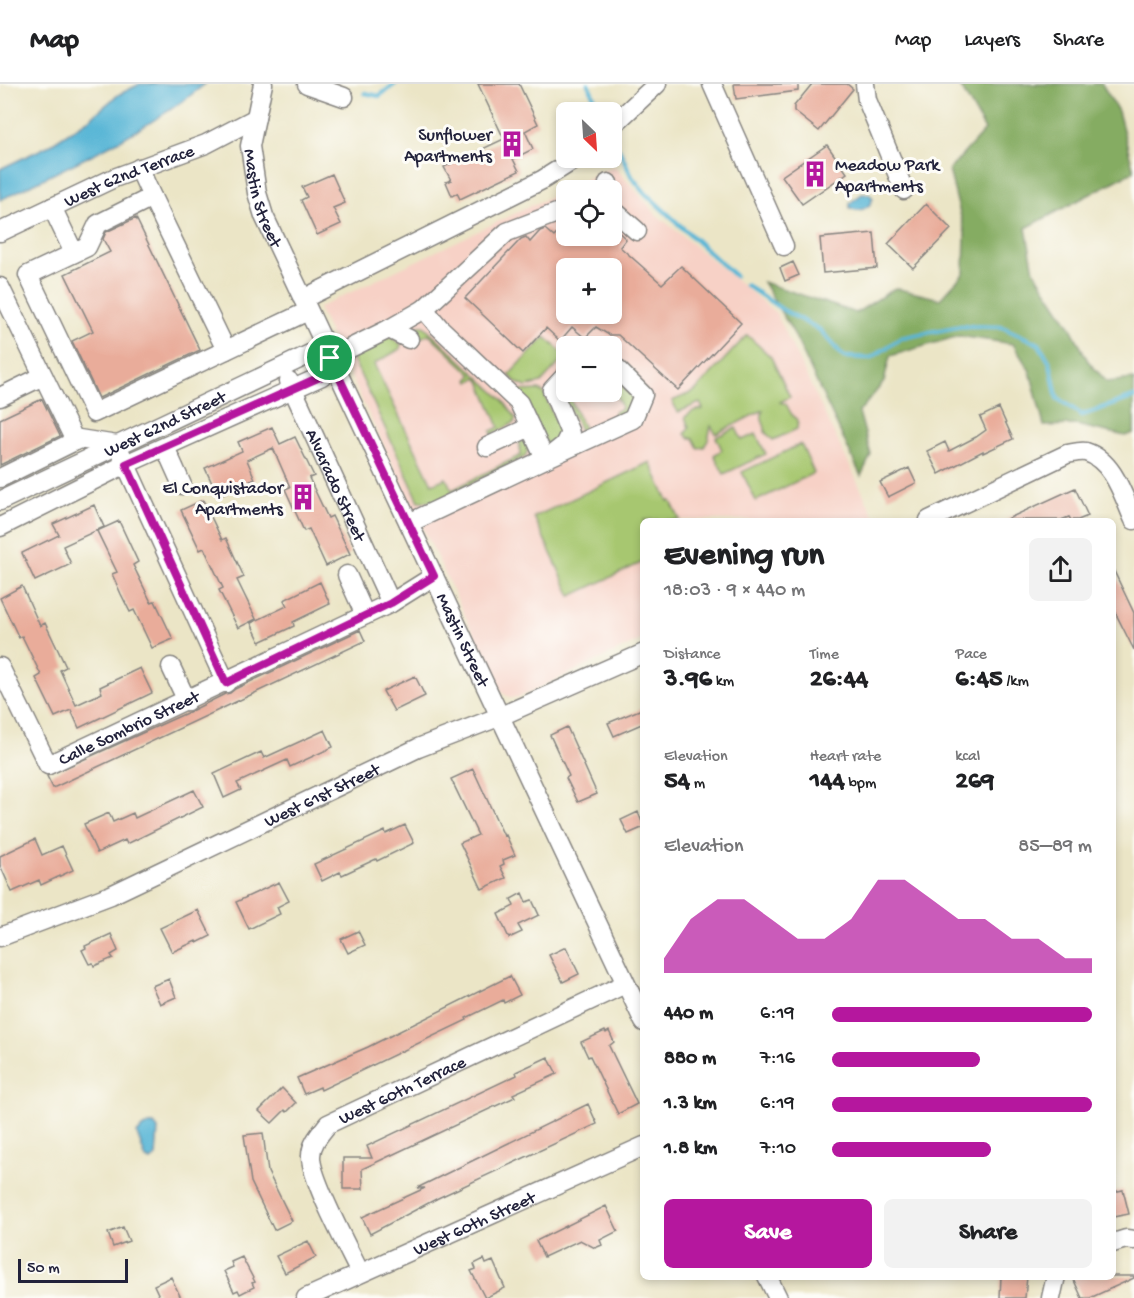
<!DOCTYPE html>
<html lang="en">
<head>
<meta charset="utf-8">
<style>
	body { margin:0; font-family:"Gochi Hand",sans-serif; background:#f2f2f2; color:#202124; height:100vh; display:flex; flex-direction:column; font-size:22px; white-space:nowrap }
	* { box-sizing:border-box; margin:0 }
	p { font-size:20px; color:#757577 }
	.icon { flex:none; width:33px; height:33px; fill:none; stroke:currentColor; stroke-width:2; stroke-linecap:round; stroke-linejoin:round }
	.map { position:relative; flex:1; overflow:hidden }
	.panel { position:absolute; left:640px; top:434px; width:476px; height:762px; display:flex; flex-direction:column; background:#fff; border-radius:9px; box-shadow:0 3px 9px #0003 }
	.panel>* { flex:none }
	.needle { width:39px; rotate:155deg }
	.buttons { position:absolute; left:556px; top:18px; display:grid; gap:12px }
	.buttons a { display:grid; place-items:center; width:66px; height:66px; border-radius:9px; background:#fff; box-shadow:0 3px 9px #0003; font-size:30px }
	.scale { position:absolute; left:18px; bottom:15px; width:110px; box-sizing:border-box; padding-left:6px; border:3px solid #22223b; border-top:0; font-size:16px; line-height:21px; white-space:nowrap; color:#22223b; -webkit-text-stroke:4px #fdfcf7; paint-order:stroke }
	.pin { position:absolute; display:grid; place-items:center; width:51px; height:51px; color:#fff; margin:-26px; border:3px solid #fff; border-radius:50%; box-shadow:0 2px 6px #0007 }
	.round { display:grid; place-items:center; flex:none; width:63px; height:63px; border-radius:9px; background:#f2f2f2 }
	.overview { display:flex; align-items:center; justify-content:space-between; height:102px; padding:0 24px }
	h1 { font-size:33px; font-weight:700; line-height:45px }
	.stats { display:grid; grid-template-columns:repeat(3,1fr); gap:9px; height:102px; padding:6px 24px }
	.stats div { display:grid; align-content:center }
	.stats b { font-size:26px; font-weight:700 }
	.stats small { font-size:16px; font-weight:400 }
	.stats p { font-size:16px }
	.chart { height:168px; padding:12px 24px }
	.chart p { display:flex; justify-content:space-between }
	.chart svg { width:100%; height:108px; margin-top:6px; fill:#b5179e; opacity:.7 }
	.cta { display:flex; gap:12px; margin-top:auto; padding:12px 24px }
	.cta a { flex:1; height:69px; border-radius:9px; background:#b5179e; color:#fff; font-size:24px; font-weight:700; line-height:69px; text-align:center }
	.cta a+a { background:#f2f2f2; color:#202124 }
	ul { padding:0 24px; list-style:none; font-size:20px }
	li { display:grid; grid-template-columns:96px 72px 1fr; align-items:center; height:45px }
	li i { height:15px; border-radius:8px; background:#b5179e }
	header { display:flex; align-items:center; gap:36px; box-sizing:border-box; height:84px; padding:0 30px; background:#fff; border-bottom:2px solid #e0e0e0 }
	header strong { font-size:28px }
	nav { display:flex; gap:33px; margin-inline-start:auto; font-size:21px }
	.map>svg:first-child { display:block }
	.built { fill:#f7d1c6; fill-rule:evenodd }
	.green { fill:#a7c76f; stroke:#647455; stroke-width:1.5 }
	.forest { fill:#85ac62; stroke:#54674e; stroke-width:1.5 }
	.water { fill:#58b6d6; stroke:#3d6c88; stroke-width:1.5 }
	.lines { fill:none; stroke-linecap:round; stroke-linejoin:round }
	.stream { stroke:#58b6d6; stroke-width:4.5 }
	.building { fill:#e9ac9a; fill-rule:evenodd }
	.minor-casing { stroke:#868480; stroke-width:21 }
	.minor { stroke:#fff; stroke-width:18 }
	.route-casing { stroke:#fff; stroke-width:12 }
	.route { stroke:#b5179e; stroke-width:8 }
	.labels { text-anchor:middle; stroke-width:6; stroke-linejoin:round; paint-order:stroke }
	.poi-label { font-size:18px; fill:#22223b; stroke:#fdfcf7; text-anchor:end }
	.street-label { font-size:18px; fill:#22223b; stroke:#fdfcf7 }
</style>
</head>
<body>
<header>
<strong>Map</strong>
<nav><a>Map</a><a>Layers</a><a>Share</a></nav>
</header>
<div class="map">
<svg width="1134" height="1214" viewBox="0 0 1134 1214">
	<rect width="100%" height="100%" fill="#fdfcf7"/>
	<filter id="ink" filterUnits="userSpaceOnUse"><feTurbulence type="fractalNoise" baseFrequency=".0167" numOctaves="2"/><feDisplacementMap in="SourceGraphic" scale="12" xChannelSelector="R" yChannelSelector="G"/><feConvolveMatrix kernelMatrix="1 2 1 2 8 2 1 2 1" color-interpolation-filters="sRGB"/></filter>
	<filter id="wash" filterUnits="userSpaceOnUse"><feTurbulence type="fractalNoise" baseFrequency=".008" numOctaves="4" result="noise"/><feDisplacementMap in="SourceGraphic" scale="24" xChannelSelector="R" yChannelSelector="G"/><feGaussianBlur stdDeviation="1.35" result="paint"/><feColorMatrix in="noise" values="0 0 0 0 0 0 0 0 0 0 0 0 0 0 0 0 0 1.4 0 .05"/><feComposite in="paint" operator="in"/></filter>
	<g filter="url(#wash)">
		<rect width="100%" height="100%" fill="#ebe5c6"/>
		<path class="built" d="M614 82 657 131 776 229 876 436H644L643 555 519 613 511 614 502 609 318 224ZM567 106H612V152H567ZM567 184H612V230H567ZM567 262H612V308H567Z"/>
		<path class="green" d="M419 242H424L502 315 516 334 514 339 492 351 491 347 499 343 480 297 476 294 470 298 468 296 472 291 429 250 418 255 416 246Z
			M747 251 771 273 790 313 780 318 786 320 792 331 798 336 797 345 773 356 765 348C766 338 759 339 763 326L716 350 711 342 708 356 704 363 698 364 693 354H689L685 350 689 344 685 333 693 327 703 325 700 319 678 328 672 317 695 307Z
			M389 252 401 260 400 265 374 280 432 400 446 394 452 406 521 371 519 357H526L528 365 525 373 434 418 419 417 353 275 359 266Z
			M545 253 566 272 541 299 526 303 517 299 509 291Z
			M612 292 634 313 628 328 619 333 614 332V328L622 324 612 302Z
			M567 303V308H577L569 313 585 346 598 342 583 348 580 346 564 314Z
			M539 306 544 309 562 352 554 363 546 359 519 307Z
			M736 344 742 356 756 350 766 370 724 390 714 371 722 366 716 353Z
			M801 360 814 389 756 417 742 388Z
			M650 378 668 417H671L680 436H644L643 478 571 512 534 433Z"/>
		<path class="forest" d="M959 0H1102L1118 27 1134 87 1026 144 1034 187 1070 242 1088 277 1107 298 1134 295V349L1125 352 1076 341 1044 342 1030 287 1013 260 959 252 890 272 884 298 859 328 871 371 861 392 793 248 763 198 856 229 895 204 940 215 964 189 965 149 949 86 985 46Z"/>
		<path class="water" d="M140 0H205C144 50 70 81 0 116V85L48 62 88 36 118 11Z
			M862 110H869L873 114C870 124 860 129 850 124V119Z
			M149 1040H154L158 1045 156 1072 151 1077 146 1075 137 1050 142 1044Z"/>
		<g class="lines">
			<path class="stream" d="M588 0 600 26
				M365 9 379 12 395 0
				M619 65 632 93 646 110 735 192
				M746 201 783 226 820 246 844 273 871 274 901 254 961 242 1002 243 1039 260 1050 279 1057 314 1082 331 1134 313"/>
		</g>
		<g id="blocks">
			<path class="building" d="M478 0H519L538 40 525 47 533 65 513 75 519 87 460 115 457 109 452 112 446 98 451 96 444 83 504 55Z
				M734 0H798V7L736 15Z
				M812 0H847L853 5 819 47 794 27V22Z
				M827 61 847 89 802 120 782 92Z
				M332 90 345 119 333 124 341 140 317 151 301 116 307 113 302 103Z
				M926 120 951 145 913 184 888 160Z
				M136 134 200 266 99 314 72 257 93 247 65 190 110 168 103 155 106 148Z
				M567 139V152H582L587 157 592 152H612V142L626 155 620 163 662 200 681 182 741 239 678 306 618 251H609L596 243 585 254 572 243 560 257 546 244 523 269 465 214 521 155 526 153 530 158 540 147 545 145 554 153ZM567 184H612V230H567Z
				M874 149 877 184 823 189 820 154Z
				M793 178 799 191 785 197 780 184Z
				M42 315 60 352 0 381V335Z
				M999 324 1013 355 983 369V367L939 390 927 367 945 358 949 367 976 353 986 346 980 333Z
				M272 343 280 360 295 353 314 392 309 394 328 434 332 432 350 470 326 482 309 445 304 447 285 405 290 403 273 364 247 376 255 395 218 412 205 384 242 367 238 358Z
				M909 384 916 399 888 413 880 398Z
				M1075 404 1088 432 1078 436H1071L1069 433 1061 436H1005Z
				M203 416 222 456 226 454 244 493 237 496 256 535 238 544 219 506 223 504 204 464 200 466 181 426Z
				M94 421 104 443 63 462 71 480 35 497 22 469 59 451 53 440Z
				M119 437 138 478 133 481 151 518 155 517 173 555 152 564 134 526 130 528 121 510 112 490 117 488 97 447Z
				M1113 485 1134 529V566L1113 524Z
				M320 498 330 520 293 538 294 542 260 558 251 539 287 522 284 516Z
				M22 502 40 542 45 539 66 583 60 586 76 621 102 609 100 603 140 584 152 609 79 644 71 626 55 633 36 594 41 591 22 552 19 554 0 514Z
				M360 546 365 557 53 704 47 692 191 627 225 610 230 609 235 605Z
				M415 592 425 612 394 627 383 607Z
				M644 624V639L614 652 608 639Z
				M567 643 597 710 578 718 566 694 569 692 550 651Z
				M325 646 333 663 290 683 287 676 237 699 241 706 224 714 214 690 261 668 264 674Z
				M473 685 504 752 506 751 515 771 503 776 504 780 500 782 506 794 482 805 460 759 478 751 451 695Z
				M194 706 203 723 127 760 125 756 97 769 84 740 109 729 113 738 133 729 135 734Z
				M638 728 644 743 628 750 621 736Z
				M405 741 414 759 377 777 376 775 342 791 340 788 322 797 314 780 385 747 386 750Z
				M35 755 42 771 62 762 73 786 41 801 39 796 12 808 0 781V772Z
				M279 798 289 817 277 823 280 830 249 845 236 818Z
				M522 809 526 818 532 816 539 831 518 841 522 848 509 854 498 830 514 822 511 815Z
				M198 826 211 852 197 859 196 857 172 868 160 844Z
				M358 847 365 861 348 869 341 855Z
				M111 850 118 867 111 871 113 874 94 882 93 879 89 880 82 866 86 864 85 862Z
				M566 863 579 890 563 898 549 871Z
				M510 892 520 911 504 919 503 916 466 934 467 936 321 1006 320 1003 304 1010 297 994 368 963Z
				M169 895 176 913 160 920 152 902Z
				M605 947 606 949 609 947 614 958 609 962 637 1020 618 1030 590 972 588 973 581 958Z
				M548 973 557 990 513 1010 515 1013 362 1085 363 1105H343V1074H372L367 1062 517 991 516 988Z
				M282 1004 296 1019 287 1028 285 1026 272 1039 259 1027Z
				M588 1020 597 1040 438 1114 370 1150 362 1133 425 1104H417Z
				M263 1049 268 1088 292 1137 274 1146 251 1098 244 1051Z
				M1123 1106 1129 1130 1113 1133V1108Z
				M606 1122 618 1147 600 1156 602 1161 595 1164 580 1156 544 1173 536 1157Z
				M123 1143 129 1157 113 1163 108 1149Z
				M308 1157 316 1173 285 1189 276 1172Z
				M242 1173 255 1198 252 1199 254 1203 240 1210 238 1206 234 1208 224 1187 233 1183 231 1178Z
				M484 1175 486 1180 493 1177 505 1204 485 1214 471 1187 476 1185 474 1180Z
				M1001 1192H1027L1025 1214H1000Z
				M1072 1192H1134V1194L1090 1214H1082Z
				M171 1193 181 1214H160L154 1201Z"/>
		</g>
	</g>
	<g filter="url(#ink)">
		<use href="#blocks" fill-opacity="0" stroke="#868480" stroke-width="1.5"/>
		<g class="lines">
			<g class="minor-casing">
				<g id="minor">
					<path id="s1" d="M263 0 250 62 257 109 264 132 644 938"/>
					<path d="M307 0 344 13"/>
					<path d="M712 0 784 162"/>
					<path d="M865 0 867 16 904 106"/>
					<path d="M612 42 657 0"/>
					<path d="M139 84 152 113 98 140 87 163 28 191 94 329 308 227"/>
					<path d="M608 106V99"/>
					<path d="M152 113 226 266"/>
					<path d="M52 123 74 169"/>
					<path d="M612 125 637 147"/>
					<path id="s2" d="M0 148 114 94 206 60 256 34"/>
					<path d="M0 203 75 357"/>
					<path d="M303 215 542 96 577 74"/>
					<path d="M389 245 424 225 507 148 567 125"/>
					<path d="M330 274 389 245 409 255"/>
					<path id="s3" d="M289 297 391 519"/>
					<path d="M0 313 43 292"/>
					<path d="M165 363 182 401"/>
					<path d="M487 363 530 343"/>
					<path d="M554 369 564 361 570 349 552 306 567 290"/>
					<path d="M545 375 633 335 643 311 612 280"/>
					<path d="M0 394 79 355 117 361 226 599"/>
					<path id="s4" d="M0 417 310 270 330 274"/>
					<path d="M929 436 1067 370C1073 369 1080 367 1086 368 1114 377 1123 412 1134 436"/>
					<path d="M409 439 545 375 519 319 439 243 424 225"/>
					<path d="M0 443 126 380 322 292 330 274"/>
					<path d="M347 491 365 531"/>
					<path id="s5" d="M0 583 48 681 391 519 434 492"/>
					<path d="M171 583 187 617"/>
					<path id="s6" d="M0 853 111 811 418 664 501 632 644 569"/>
					<path d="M1113 1159 1126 1155 1134 1156"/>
					<path id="s7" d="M360 1189C349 1166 310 1094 311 1072 311 1059 321 1049 328 1040L625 900"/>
					<path d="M767 1192 778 1214"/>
					<path id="s8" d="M306 1214 644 1062"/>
					<path d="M1051 1214 1056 1192"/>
				</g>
			</g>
			<use href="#minor" class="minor"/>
		</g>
	</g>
	<g class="lines" filter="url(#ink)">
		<g class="route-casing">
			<path id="route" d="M330 274 434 492 391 519 226 599 126 380 322 292Z"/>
		</g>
		<use href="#route" class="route"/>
	</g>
	<defs>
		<g id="building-bare" transform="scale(2.07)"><path d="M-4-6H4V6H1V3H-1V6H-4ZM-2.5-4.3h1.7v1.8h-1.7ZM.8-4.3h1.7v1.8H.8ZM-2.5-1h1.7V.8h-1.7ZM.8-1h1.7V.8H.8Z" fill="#b5179e" stroke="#fdfcf7" stroke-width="2.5" paint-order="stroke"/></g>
	</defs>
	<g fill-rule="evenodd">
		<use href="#building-bare" x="512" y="60"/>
		<use href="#building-bare" x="815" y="90"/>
		<use href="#building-bare" x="303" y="413"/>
	</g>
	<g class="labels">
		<g class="poi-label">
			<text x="492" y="56">Sunflower<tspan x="492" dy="21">Apartments</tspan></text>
			<text x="835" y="86" text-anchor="start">Meadow Park<tspan x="835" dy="21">Apartments</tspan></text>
			<text x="283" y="409">El Conquistador<tspan x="283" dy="21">Apartments</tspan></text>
		</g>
		<g class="street-label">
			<text dy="6" stroke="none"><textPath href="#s2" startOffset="141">West 62nd Terrace</textPath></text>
			<text dy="6" stroke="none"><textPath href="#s1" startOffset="117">Mastin Street</textPath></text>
			<text dy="6" stroke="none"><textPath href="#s4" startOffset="182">West 62nd Street</textPath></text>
			<text dy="6" stroke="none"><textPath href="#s3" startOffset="114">Alvarado Street</textPath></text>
			<text dy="6" stroke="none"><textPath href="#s1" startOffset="603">Mastin Street</textPath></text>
			<text dy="6" stroke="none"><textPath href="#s5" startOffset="198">Calle Sombrio Street</textPath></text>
			<text dy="6" stroke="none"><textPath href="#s6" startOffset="352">West 61st Street</textPath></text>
			<text dy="6" stroke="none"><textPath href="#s7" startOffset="246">West 60th Terrace</textPath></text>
			<text dy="6" stroke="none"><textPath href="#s8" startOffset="184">West 60th Street</textPath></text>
		</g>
	</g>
</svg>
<div class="buttons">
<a><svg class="needle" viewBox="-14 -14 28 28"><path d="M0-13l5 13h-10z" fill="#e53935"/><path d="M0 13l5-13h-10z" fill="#757577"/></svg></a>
<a><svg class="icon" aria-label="locate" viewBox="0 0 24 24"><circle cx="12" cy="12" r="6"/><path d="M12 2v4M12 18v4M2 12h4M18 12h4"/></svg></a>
<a>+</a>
<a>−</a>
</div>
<div class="scale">50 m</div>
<div class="pin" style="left:330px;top:274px;background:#1e9e55"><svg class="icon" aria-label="arrive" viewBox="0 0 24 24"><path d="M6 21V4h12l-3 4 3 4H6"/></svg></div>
<section class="panel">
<div class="overview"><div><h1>Evening run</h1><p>18:03 · 9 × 440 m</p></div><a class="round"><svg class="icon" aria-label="share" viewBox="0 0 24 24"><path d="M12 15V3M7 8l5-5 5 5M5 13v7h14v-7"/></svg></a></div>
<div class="stats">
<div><p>Distance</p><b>3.96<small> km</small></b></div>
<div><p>Time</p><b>26:44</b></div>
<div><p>Pace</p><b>6:45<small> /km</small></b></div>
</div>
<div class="stats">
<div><p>Elevation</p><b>54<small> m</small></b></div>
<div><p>Heart rate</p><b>144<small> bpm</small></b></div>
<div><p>kcal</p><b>269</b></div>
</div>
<div class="chart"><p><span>Elevation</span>85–89 m</p>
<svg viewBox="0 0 160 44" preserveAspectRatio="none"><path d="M0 44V38L10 22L20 14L30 14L40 22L50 30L60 30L70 22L80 6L90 6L100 14L110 22L120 22L130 30L140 30L150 38L160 38V44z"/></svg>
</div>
<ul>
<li><b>440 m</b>6:19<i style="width:100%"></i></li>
<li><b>880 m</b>7:16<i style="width:57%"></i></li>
<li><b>1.3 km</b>6:19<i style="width:100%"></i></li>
<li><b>1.8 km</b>7:10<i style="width:61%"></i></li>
</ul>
<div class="cta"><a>Save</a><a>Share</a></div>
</section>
</div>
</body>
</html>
